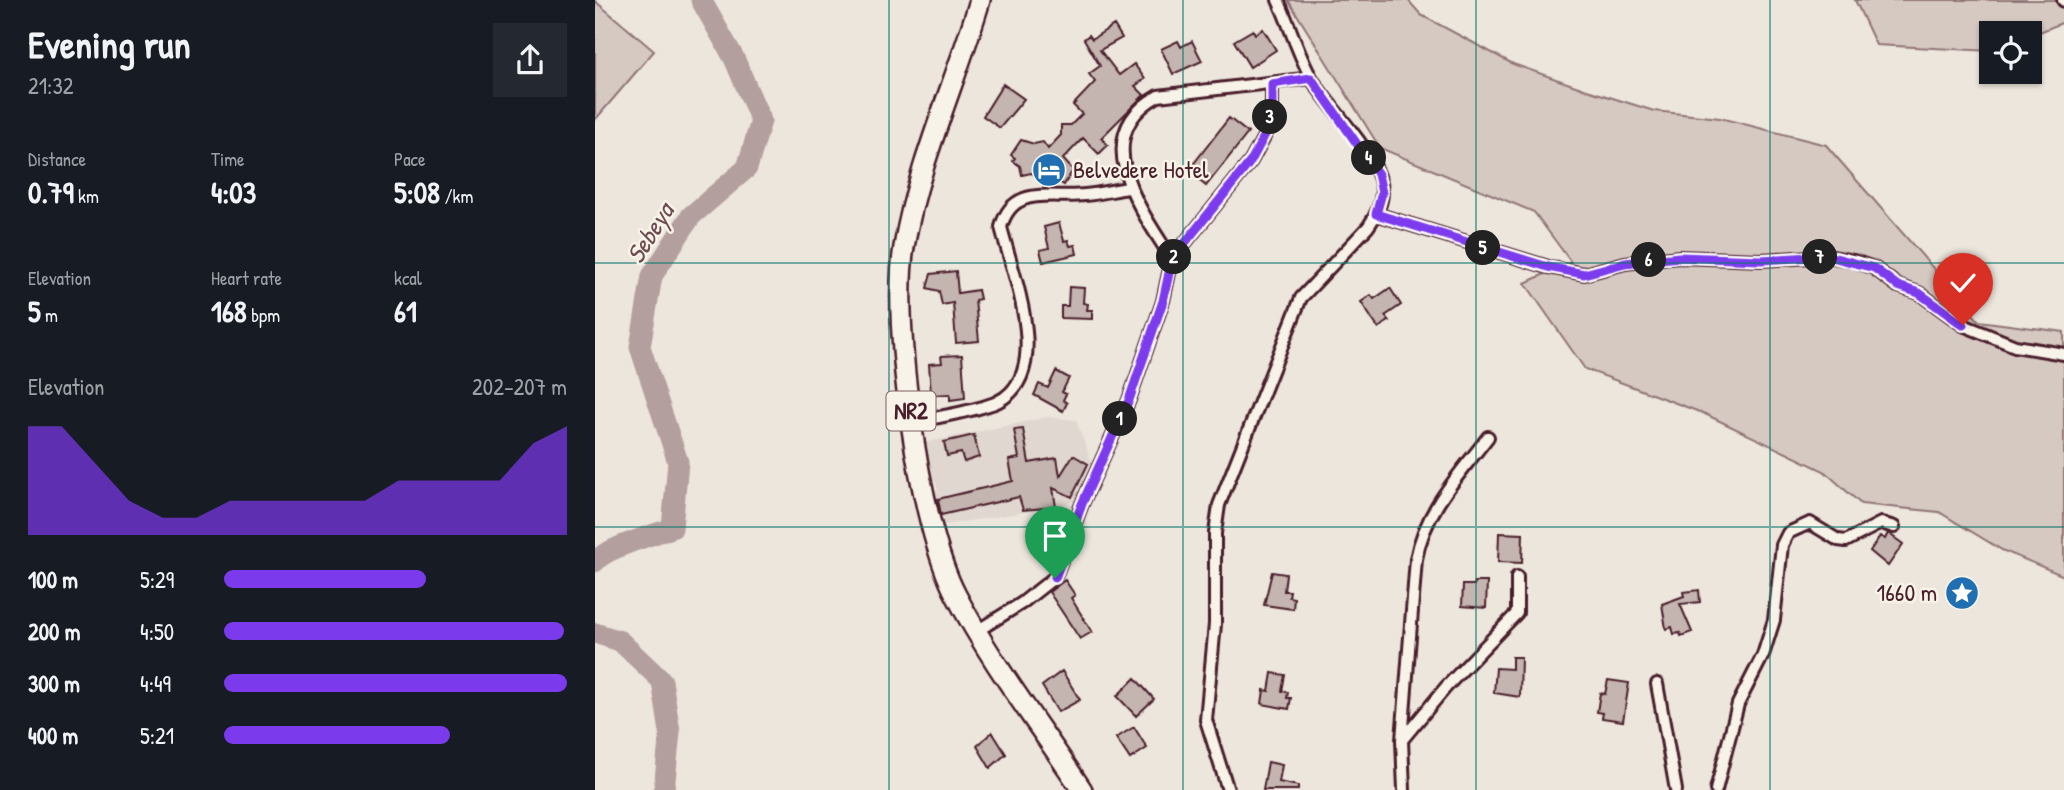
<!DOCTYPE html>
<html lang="en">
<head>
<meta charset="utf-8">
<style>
	body { margin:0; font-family:"Patrick Hand",sans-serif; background:#242831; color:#f1f3f6; height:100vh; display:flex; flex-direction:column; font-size:26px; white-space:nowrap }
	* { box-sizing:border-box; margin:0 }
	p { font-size:23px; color:#9ea1a6 }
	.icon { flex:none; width:38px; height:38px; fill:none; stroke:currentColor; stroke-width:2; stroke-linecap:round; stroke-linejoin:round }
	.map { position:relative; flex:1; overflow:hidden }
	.side { display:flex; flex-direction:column; background:#171b24; width:595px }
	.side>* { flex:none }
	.fabs { position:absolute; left:1384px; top:21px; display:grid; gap:14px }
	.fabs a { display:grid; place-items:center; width:63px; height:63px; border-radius:0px; background:#171b24; box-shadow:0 2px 5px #0004; font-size:35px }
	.pin { position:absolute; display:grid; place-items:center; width:60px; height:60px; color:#fff; margin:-72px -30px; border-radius:50% 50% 50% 0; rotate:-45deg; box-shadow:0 0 7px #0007 }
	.pin .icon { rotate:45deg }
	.km { position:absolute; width:35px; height:35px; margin:-18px; border-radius:50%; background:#222; color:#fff; font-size:19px; line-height:35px; text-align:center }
	.round { display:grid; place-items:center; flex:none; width:74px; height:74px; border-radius:0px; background:#242831 }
	.headline { display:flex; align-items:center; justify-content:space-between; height:119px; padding:0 28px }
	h1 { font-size:38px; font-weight:700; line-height:52px }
	.metrics { display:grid; grid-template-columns:repeat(3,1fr); gap:10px; height:119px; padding:7px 28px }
	.metrics div { display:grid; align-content:center }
	.metrics b { font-size:30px; font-weight:700 }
	.metrics small { font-size:19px; font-weight:400 }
	.metrics p { font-size:19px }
	.chart { height:196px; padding:14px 28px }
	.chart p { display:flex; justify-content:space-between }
	.chart svg { width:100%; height:126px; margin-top:7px; fill:#7c3aed; opacity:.7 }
	ul { padding:0 28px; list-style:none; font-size:23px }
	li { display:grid; grid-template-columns:112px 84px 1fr; align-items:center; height:52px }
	li i { height:18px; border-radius:9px; background:#7c3aed }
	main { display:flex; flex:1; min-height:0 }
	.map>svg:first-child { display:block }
	.built { fill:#e0d7d0 }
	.green { fill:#d5c9c2; stroke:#907476; stroke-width:2 }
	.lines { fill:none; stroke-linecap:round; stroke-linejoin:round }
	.river { stroke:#b39f9d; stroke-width:21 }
	.building { fill:#c4b5b0; stroke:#4a1f2b; stroke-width:2 }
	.street-casing { stroke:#4a1f2b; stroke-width:16 }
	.highway-casing { stroke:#4a1f2b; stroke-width:24 }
	.street { stroke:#f7f3e8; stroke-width:10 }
	.highway { stroke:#f7f3e8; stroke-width:19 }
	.route-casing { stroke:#fff; stroke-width:14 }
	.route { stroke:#7c3aed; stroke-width:9 }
	.grid { fill:none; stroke:#0f766e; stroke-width:2; stroke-opacity:0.55 }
	.labels { text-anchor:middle; stroke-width:5; stroke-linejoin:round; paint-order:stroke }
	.shield { fill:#f7f3e8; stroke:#7e5f64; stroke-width:2 }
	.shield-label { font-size:23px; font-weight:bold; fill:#4a1f2b }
	.poi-label { font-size:24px; fill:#4a1f2b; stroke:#f7f3e8; text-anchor:start }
	.water-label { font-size:26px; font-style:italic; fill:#6f4c53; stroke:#f7f3e8 }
</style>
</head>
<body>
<main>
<section class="side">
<div class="headline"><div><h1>Evening run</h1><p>21:32</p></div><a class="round"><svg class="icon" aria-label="share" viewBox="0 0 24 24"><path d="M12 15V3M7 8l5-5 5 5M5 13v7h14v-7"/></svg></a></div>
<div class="metrics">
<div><p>Distance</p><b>0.79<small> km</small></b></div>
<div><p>Time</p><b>4:03</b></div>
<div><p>Pace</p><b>5:08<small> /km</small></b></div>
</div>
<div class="metrics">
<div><p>Elevation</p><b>5<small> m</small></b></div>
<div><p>Heart rate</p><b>168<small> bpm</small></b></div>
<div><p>kcal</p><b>61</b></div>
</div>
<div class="chart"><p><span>Elevation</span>202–207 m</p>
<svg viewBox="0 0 160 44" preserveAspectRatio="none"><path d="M0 44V6L10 6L20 19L30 32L40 38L50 38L60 32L70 32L80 32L90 32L100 32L110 25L120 25L130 25L140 25L150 12L160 6V44z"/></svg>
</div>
<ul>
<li><b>100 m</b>5:29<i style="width:59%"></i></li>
<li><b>200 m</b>4:50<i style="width:99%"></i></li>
<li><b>300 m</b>4:49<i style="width:100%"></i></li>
<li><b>400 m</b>5:21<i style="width:66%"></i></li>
</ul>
</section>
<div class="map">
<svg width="1469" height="790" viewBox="0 0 1469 790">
	<rect width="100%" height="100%" fill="#ece6dd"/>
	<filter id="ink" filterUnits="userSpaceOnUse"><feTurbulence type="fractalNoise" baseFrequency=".0143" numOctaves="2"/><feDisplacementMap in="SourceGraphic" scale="14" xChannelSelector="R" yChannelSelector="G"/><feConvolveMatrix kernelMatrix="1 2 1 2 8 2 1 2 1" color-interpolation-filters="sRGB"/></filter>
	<g filter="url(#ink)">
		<path class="built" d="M452 417 481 420 498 466 484 500 461 507 343 526 336 493 343 490 340 480 334 479 329 443Z"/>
		<path class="green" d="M693 0H813L826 15 918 64 992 90 1059 111 1125 118 1231 145 1384 321 1469 332V576L1407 550 1344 512 1266 504 1229 471 1110 414 990 369 930 283 976 262 939 212 785 148Z
			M1260 0H1469V22L1435 36 1396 33V51L1281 45Z
			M0 1 59 51 0 120Z"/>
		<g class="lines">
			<path class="river" d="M0 562C10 548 58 535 77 528L83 462 45 347 57 276 96 216 152 168 166 121 139 58 106 0
				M0 633 25 641 67 681 75 732 69 790"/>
		</g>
		<path class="building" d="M519 25 527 38 505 50 524 75 539 64 550 79 540 86 549 95 506 138 513 145 504 154 488 138 468 159 478 170 469 185 452 174 448 180 436 173 427 175 425 166 418 161 420 158 416 155 426 140 439 144 448 142 453 149 466 135V125H476L487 114 478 105 500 82 494 74 505 66 489 39 494 35 497 39Z
			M668 29 681 50 655 67 639 41 658 30 660 34Z
			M583 41 586 47 597 41 607 61 578 74 566 49Z
			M408 84 429 99 405 128 388 116Z
			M634 118 653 133 611 186 593 171Z
			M464 223 469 241 473 240 475 246 480 245 482 254 448 262 445 250 454 248 449 227Z
			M361 271 363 293 383 290 385 299 380 300 384 341 361 343 358 303 347 305 344 291 332 288 336 274Z
			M474 287 489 288 488 303 493 304 492 310H497V319L466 318V306H473Z
			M795 288 806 305 790 316 794 321 783 328 766 302 776 295 779 299Z
			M367 355 370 398 355 400V394L336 395 334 364 347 363 346 356Z
			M461 371 474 378 467 392 471 394 468 400 472 403 468 411 439 395 444 384 453 388Z
			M428 429 434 463 462 458 465 476 478 455 493 464 477 497 458 488 461 507 428 510 424 497 346 515 343 499 418 481 414 460 424 458 419 430Z
			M379 435 384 457 369 462 366 453 352 456 349 442Z
			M904 533 928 534 927 563 903 562Z
			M1293 533 1308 544 1293 566 1275 551 1285 536 1290 539Z
			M677 572 691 574 689 591H695L694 597 699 598 698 609 669 605Z
			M470 580 480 595 476 598 497 632 485 639 454 592Z
			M880 582H892L891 608 867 606 868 585H879Z
			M1104 590 1105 602 1085 604 1097 632 1086 636 1085 633 1079 634 1077 627 1071 629 1067 604 1089 596 1088 592Z
			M917 657H926L925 697 899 693 901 668 917 669Z
			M467 671 485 700 463 712 447 686Z
			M677 673 690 675 687 691 693 692 692 698H696L694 709 667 704 669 690 674 691Z
			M540 678 559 699 541 716 522 696Z
			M1013 680 1034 683 1028 721 1007 718 1008 713 1002 712 1005 693 1010 694Z
			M539 727 552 748 535 759 521 738Z
			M397 732 411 754 395 768 382 746Z
			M673 762 687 765 684 782 703 786V790H668Z"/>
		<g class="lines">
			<g class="street-casing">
				<path id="street" d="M1468 0 1469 1
					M781 214 953 267 989 274 1030 263 1084 257 1166 260 1233 256 1259 261 1279 268 1303 286 1324 293 1368 325 1420 346 1469 354
					M577 259C546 211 491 136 563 96L716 78
					M318 423C343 416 379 412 402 402 460 374 417 273 406 227 418 184 455 199 490 195 504 194 519 190 533 188
					M382 631 427 603 460 577 487 504 534 400 568 301 577 259 656 161 672 131 677 106V84
					M1062 684 1081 790
					M807 740 851 687 922 613V577
					M633 790 611 720 620 624V533L624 505 706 298 773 227C780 217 787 205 787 192 787 157 735 110 717 79 703 55 695 25 683 0
					M809 790 807 740 821 559C830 510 864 475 893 437
					M1121 790 1143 704 1168 655 1179 620 1187 545 1193 533 1215 523 1243 540 1251 541 1286 523 1299 527"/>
			</g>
			<g class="highway-casing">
				<path id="highway" d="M385 0C361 82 323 163 309 247 296 325 324 525 361 595 396 663 445 726 487 790"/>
			</g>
			<use href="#street" class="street"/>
			<use href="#highway" class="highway"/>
		</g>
	</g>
	<g class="lines" filter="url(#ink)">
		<g class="route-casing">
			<path id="route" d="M460 578 487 504 534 400 568 301 577 259 656 161 672 131 677 106V84L716 78 783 174 787 193 781 214 953 267 989 274 1030 263 1084 257 1166 260 1233 256 1279 268 1303 286 1324 293 1368 325"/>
		</g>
		<use href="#route" class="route"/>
	</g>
	<path class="grid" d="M294 0V790M588 0V790M881 0V790M1175 0V790M0 263H1469M0 527H1469"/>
	<defs>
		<g id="hotel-disc" transform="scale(1.75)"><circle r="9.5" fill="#1f6fb2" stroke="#f7f3e8"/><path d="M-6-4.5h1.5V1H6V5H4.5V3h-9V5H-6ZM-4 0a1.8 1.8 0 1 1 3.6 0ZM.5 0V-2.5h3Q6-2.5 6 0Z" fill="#fff"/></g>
		<g id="sight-disc" transform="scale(1.75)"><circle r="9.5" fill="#1f6fb2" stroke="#f7f3e8"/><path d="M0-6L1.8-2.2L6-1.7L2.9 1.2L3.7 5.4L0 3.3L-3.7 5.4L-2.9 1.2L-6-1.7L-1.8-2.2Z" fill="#fff"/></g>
	</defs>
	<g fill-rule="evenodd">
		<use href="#hotel-disc" x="454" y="170"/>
		<use href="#sight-disc" x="1367" y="593"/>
	</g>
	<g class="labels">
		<rect class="shield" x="291.5" y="391.5" width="49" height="39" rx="5"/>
		<g class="shield-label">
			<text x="316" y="419">NR2</text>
		</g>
		<g class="poi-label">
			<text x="478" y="178">Belvedere Hotel</text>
			<text x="1342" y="601" text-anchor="end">1660 m</text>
		</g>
		<g class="water-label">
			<text transform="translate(55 233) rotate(-58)" y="9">Sebeya</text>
		</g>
	</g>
</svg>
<div class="fabs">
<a><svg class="icon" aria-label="locate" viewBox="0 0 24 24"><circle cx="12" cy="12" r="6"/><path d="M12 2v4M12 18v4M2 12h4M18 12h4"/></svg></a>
</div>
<div class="pin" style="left:460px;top:578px;background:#1e9e55"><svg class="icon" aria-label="arrive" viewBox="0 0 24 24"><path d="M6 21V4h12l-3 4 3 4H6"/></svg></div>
<div class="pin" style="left:1368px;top:325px;background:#d93025"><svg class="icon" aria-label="check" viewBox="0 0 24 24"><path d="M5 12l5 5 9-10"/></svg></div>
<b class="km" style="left:525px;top:419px">1</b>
<b class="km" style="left:579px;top:257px">2</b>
<b class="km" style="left:675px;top:117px">3</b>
<b class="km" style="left:774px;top:158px">4</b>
<b class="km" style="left:888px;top:248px">5</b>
<b class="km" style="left:1054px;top:260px">6</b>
<b class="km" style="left:1225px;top:257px">7</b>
</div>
</main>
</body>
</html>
